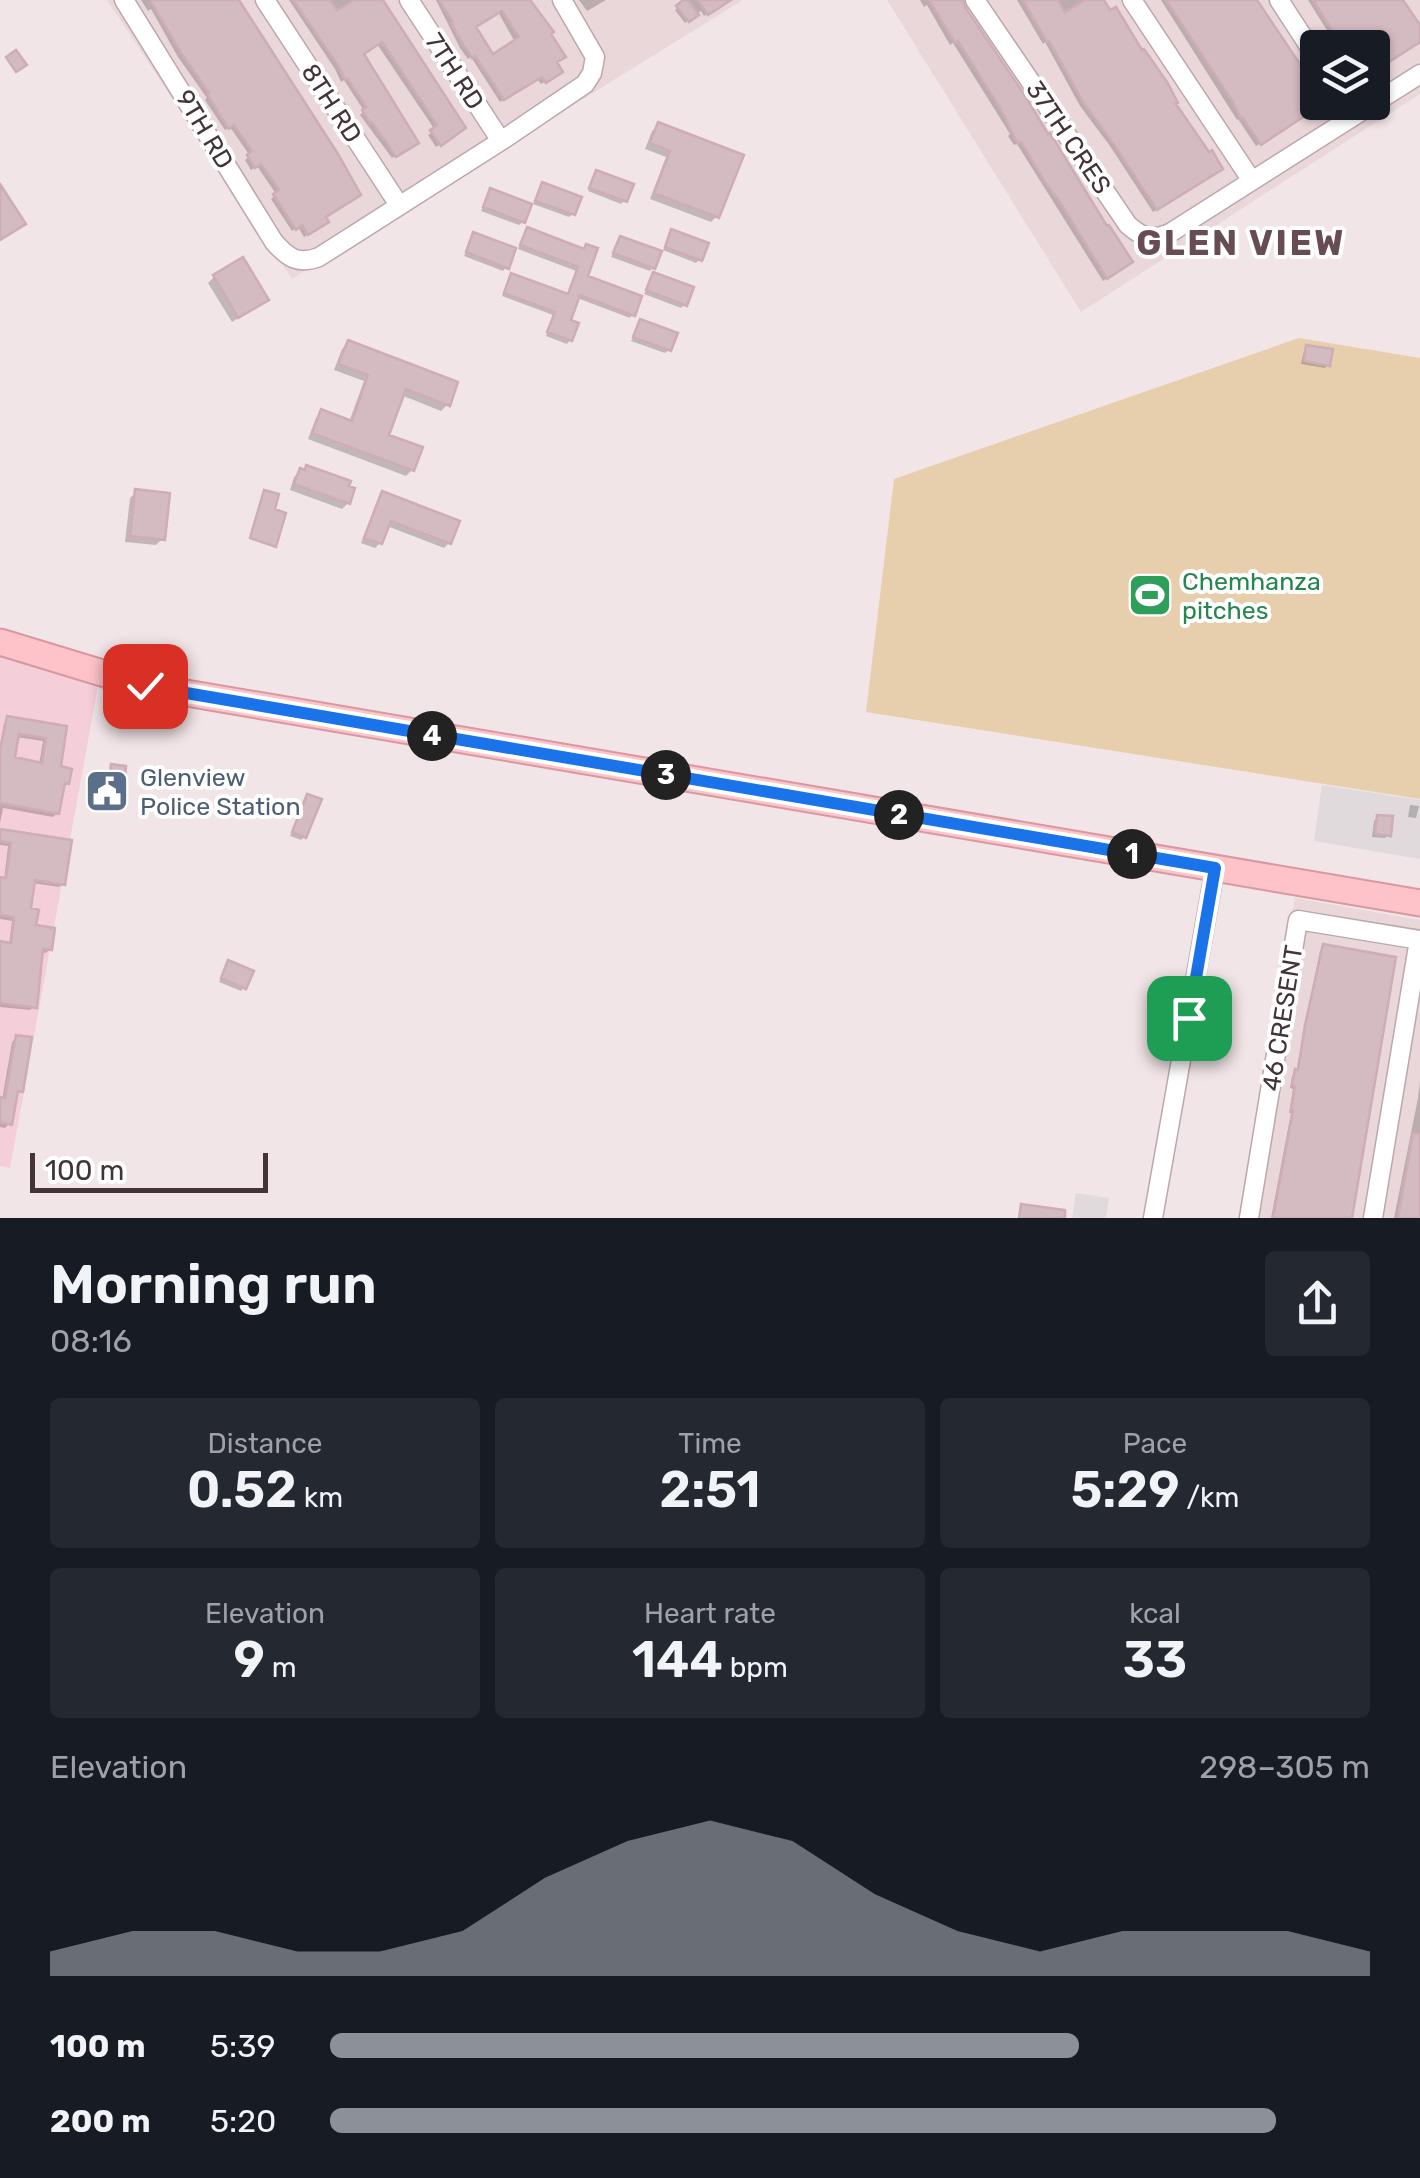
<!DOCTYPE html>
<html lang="en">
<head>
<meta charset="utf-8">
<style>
	body { margin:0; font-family:Rubik,sans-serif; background:#242831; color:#f1f3f6; height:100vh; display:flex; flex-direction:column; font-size:38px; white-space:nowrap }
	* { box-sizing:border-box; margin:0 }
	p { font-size:32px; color:#9ea1a6 }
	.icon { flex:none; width:55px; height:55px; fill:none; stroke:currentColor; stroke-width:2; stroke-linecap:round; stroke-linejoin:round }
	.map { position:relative; height:1218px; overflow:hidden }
	.sheet { display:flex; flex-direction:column; background:#171b24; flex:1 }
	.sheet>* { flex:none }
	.fabs { position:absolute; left:1300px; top:30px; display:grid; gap:20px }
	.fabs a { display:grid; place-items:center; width:90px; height:90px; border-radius:10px; background:#171b24; box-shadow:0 2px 8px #0004; font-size:50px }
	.scale { position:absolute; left:30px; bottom:25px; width:238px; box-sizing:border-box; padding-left:10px; border:5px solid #443439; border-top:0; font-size:28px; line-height:35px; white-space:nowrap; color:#443439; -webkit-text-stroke:8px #fff; paint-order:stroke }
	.pin { position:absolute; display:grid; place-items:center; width:85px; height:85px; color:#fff; margin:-42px; border-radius:20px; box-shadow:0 5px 15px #0006 }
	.km { position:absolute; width:50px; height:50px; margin:-25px; border-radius:50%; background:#222; color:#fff; font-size:28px; line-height:50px; text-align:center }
	.round { display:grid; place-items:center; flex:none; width:105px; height:105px; border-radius:10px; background:#242831 }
	.overview { display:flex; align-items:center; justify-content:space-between; height:170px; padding:0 50px }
	h1 { font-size:55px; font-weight:600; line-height:75px }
	.figures { display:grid; grid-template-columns:repeat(3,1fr); gap:15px; height:170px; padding:10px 50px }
	.figures div { display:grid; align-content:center; border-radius:10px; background:#242831; text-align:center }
	.figures b { font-size:50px; font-weight:600 }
	.figures small { font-size:28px; font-weight:400 }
	.figures p { font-size:28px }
	.chart { height:280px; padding:20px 50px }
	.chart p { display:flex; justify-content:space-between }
	.chart svg { width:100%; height:180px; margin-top:10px; fill:#8c9099; opacity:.7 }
	ul { padding:0 50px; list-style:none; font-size:32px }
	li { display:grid; grid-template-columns:160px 120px 1fr; align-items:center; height:75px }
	li i { height:25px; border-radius:12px; background:#8c9099 }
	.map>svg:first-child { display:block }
	.residential { fill:#ead7da; fill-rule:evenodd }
	.commercial { fill:#f4cfda }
	.green { fill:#e7cead }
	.parking { fill:#e0dadc }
	.shadow { fill:#0003; fill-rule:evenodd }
	.building { fill:#d4bac1; stroke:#ceadb6; stroke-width:2.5; fill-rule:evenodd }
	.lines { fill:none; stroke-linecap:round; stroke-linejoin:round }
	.street-casing { stroke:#bda7ac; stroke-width:21 }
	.secondary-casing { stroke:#d898a1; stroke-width:29 }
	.street { stroke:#fff; stroke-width:18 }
	.secondary { stroke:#fec3c9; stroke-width:25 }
	.route-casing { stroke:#fff; stroke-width:20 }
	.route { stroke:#1a73e8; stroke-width:12 }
	.labels { text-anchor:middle; stroke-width:8; stroke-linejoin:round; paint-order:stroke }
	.street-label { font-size:25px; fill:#443439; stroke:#fff }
	.leisure-label { font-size:25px; fill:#27864d; stroke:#fff; text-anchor:start }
	.service-label { font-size:25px; fill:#4e5e75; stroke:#fff; text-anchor:start }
	.district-label { font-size:35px; font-weight:bold; letter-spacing:2.5px; fill:#674c53; stroke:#fff }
</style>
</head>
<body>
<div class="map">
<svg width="1420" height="1218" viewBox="0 0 1420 1218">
	<rect width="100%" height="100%" fill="#f2e5e7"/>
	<path class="residential" d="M107 0H743L292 279Z
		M887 0H1420V94L1081 312ZM1318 48H1372V102H1318Z
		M1295 898 1420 920V1218H1238Z"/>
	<path class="commercial" d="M0 657 98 686 10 1168 0 1166Z"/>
	<path class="green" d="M1299 338 1420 358V799L866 712 894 479Z"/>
	<path class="parking" d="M1322 785 1420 800V859L1314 841Z
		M1076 1193 1109 1198 1106 1218H1072Z"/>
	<path class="shadow" d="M141 0H236L323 217 322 225 304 237 298 227 292 231 271 199 276 194 257 166 251 170 245 160 250 156 230 127 225 130 205 100 207 98 178 57 151 9 148 11Z
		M289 0H381L460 132 436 147 428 135 435 130 377 44 361 54 412 146 392 158 360 115 364 111 344 80 341 82 335 69Z
		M436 0H527L554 63 556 75 541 84 537 79 500 102 471 57 468 59 460 48ZM498 12 515 42 492 58 473 28Z
		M579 0H606L587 11Z
		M687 0H728L704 16 701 11 685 23 675 10Z
		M920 0H959L1127 265 1103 281 1017 144 1014 145 1008 136 1010 134 953 43 950 45 927 5 924 7Z
		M1017 0H1101L1141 53 1217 172 1153 212 1110 146 1080 106 1045 42 1043 44Z
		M1161 0H1254L1318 102H1321L1256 146 1238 119 1237 120Z
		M1308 0H1401L1420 29V41L1372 48H1338Z
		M658 125 717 216 711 222 650 199 666 157 645 149 652 131Z
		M596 173 625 200 621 204 588 191Z
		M543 185 573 214 569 217 533 204Z
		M490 191 523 222 519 225 481 211Z
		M527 230 583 251 585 277 633 314 630 318 577 298 568 321 570 340 567 344 546 336 553 315 502 296 508 279 512 276 567 296 576 271 518 249Z
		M672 232 700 259 696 263 663 250Z
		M474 235 506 267 503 271 464 256Z
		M620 238 653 267 650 271 611 257Z
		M654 275 685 304 681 308 644 294Z
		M214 277 266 300 232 322 208 283Z
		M641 322 669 350 665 353 631 341Z
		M348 343 447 405 441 411 401 395 386 436 412 470 406 476 308 439 316 418 322 412 349 422 364 381 334 370 342 349Z
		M1307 347 1328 364 1325 368 1301 364 1304 351Z
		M300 471 346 488 348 503 342 509 290 490 294 477Z
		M136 492 162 539 156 545 125 542 130 498Z
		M383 494 449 543 444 548 387 526 380 543 375 548 361 543 378 499Z
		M8 719 64 728 58 768 67 783 62 788 57 813 53 817 3 808 0 823V747L4 723ZM16 737 43 741 39 765 12 759Z
		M112 767 120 802 116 806 105 805 109 770Z
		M308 796 304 837 301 840 290 836Z
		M1410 805 1419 806 1416 818 1408 817Z
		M1378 817 1388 834 1385 838 1372 837 1374 821Z
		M0 830 63 884 59 887 32 883 28 910 33 927 50 949 46 953 40 952 34 1006 30 1010 0 1007V944L9 945 12 921 0 919V879L4 880 8 846 0 845Z
		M1323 947 1393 959 1349 1218H1271L1291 1113H1289L1293 1089 1290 1088 1292 1076 1296 1072 1320 951Z
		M226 967 244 987 241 991 219 982Z
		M17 1037 20 1090 14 1096 10 1123 5 1128 0 1127V1099L2 1100 12 1042Z
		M1420 1081V1218H1394L1418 1098Z"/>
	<path class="building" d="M150 0H239L338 154 361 195 326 217 329 222 308 235 302 225 296 230 273 194 279 190 261 164 255 168 247 155 252 151 234 125 229 129 221 117 207 94 209 93 181 53Z
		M293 0H330L337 10 354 0H383L466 128 441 146 430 130 437 125 382 42 364 54 419 143 396 157 385 140H384L372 122 370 123 362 110 366 107 348 79 345 80 338 65Z
		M439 0H530L554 32 551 34 566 57 557 62 563 72 546 83 542 77 504 100 475 56 472 58 463 44 451 23 453 22ZM502 11 519 37 493 54 476 27Z
		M683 0H688L699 15 689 22 676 6Z
		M698 0H731L708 15Z
		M929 0H963L965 7 1026 97 1048 134 1050 133 1107 226 1109 225 1133 262 1107 279 1060 202 1045 182 1021 142 1018 144 1000 108 958 41 955 43Z
		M1023 0H1058L1065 12 1085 0H1104L1110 10 1116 7 1142 50 1144 49 1167 82 1178 103 1176 104 1209 152 1212 150 1223 169 1157 210 1113 143 1083 102 1049 41 1047 42Z
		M1166 0H1257L1318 91V107L1261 145 1243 118 1241 119 1233 102Z
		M1313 0H1403L1420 25V42L1372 73V33L1343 48Z
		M16 50 27 65 16 72 6 57Z
		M658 122 744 155 719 218 654 193 670 151 650 143Z
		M596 170 634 184 627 202 589 188Z
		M542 182 582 197 575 215 535 201Z
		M0 184 26 224 0 240Z
		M490 188 532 204 525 223 483 207Z
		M527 227 584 249 586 244 598 248 588 276 642 296 635 316 580 295 571 320 579 323 572 341 547 332 555 312 504 293 511 273 568 294 578 267 520 245Z
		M671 229 709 243 702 261 665 247Z
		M473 232 516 248 509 269 466 252Z
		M620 236 662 251 655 269 613 253Z
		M243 257 269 300 238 318 213 275Z
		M653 272 694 287 687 306 646 290Z
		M640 319 678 333 671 351 633 337Z
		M348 340 458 382 450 406 406 389 389 435 423 447 414 471 312 433 321 409 352 421 368 375 338 364Z
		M1306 345 1333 349 1330 366 1304 361Z
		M306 465 351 481 349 486 355 488 350 504 294 484 300 468 305 470Z
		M135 489 170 493 165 540 130 536Z
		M264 490 279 494 275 509 286 513 276 547 250 538Z
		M382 491 460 521 451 544 391 521 382 544 364 538Z
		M7 716 67 726 61 766 72 769 69 784 65 783 59 814 0 803V750ZM19 734 46 738 42 763 15 757Z
		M111 764 126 766 122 804 107 802Z
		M307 794 322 799 306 838 292 832Z
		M1377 815 1393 816 1391 836 1375 834Z
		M0 829 72 840 65 885 35 880 31 908 39 910 36 925 55 928 52 950 43 949 37 1008 0 1003V941L11 943 14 917 0 915V877L6 878 11 843 0 841Z
		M1323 944 1396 957 1352 1218H1273L1293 1110H1291L1295 1086 1292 1085 1295 1069 1298 1070 1305 1025Z
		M228 960 254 971 246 989 221 978Z
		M16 1035 32 1037 23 1092 18 1091 12 1125 0 1122V1097L5 1098Z
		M1413 1133 1420 1134V1218H1398Z
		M1021 1204 1065 1210V1218H1019Z"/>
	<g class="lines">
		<g class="street-casing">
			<path id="street" d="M124 0 274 242C288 258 298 265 319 257L501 141 585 84 592 73 595 57 562 0
				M265 0 399 205
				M409 0 501 141
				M975 0 1128 225C1143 238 1151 241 1170 233L1420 74
				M1132 0 1252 181
				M1279 0 1318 60
				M1153 1218 1215 868
				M1249 1218 1298 920 1420 940
				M1373 1218 1419 940"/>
		</g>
		<g class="secondary-casing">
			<path id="secondary" d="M0 642 145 686 1420 903"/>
		</g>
		<use href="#street" class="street"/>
		<use href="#secondary" class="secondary"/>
	</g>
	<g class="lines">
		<g class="route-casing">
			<path id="route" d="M145 686 1215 868 1189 1018"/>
		</g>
		<use href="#route" class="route"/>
	</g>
	<defs>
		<g id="stadium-square" transform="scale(2.25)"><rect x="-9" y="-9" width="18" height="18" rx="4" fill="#2e9e5b" stroke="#fff"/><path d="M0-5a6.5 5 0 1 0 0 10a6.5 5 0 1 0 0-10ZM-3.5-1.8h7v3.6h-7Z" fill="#fff"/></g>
		<g id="civic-square" transform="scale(2.25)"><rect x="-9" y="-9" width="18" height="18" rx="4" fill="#5c6f8a" stroke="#fff"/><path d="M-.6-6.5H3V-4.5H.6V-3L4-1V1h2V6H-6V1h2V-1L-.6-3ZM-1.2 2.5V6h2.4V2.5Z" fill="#fff"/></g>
	</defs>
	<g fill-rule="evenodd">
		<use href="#stadium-square" x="1150" y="595"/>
		<use href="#civic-square" x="107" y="791"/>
	</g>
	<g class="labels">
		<g class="street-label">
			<text transform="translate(455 71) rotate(57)" y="9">7TH RD</text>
			<text transform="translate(332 103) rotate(57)" y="9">8TH RD</text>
			<text transform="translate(205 129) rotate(59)" y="9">9TH RD</text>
			<text transform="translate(1069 137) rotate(56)" y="9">37TH CRES</text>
			<text transform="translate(1282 1018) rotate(-81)" y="9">46 CRESENT</text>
		</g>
		<g class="leisure-label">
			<text x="1182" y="590">Chemhanza<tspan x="1182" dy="29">pitches</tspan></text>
		</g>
		<g class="service-label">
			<text x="140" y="786">Glenview<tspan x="140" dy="29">Police Station</tspan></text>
		</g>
		<g class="district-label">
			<text x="1241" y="255">GLEN VIEW</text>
		</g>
	</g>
</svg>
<div class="fabs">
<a><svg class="icon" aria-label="layers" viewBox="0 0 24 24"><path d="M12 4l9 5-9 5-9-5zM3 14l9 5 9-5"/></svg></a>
</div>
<div class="scale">100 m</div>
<div class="pin" style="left:1189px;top:1018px;background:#1e9e55"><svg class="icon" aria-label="arrive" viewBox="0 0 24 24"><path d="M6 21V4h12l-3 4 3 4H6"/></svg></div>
<div class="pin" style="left:145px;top:686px;background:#d93025"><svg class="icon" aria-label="check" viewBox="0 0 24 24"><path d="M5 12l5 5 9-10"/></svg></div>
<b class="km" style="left:1132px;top:854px">1</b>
<b class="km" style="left:899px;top:815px">2</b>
<b class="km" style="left:666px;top:775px">3</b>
<b class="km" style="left:432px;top:736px">4</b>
</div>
<section class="sheet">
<div class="overview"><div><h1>Morning run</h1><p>08:16</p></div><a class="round"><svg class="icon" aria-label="share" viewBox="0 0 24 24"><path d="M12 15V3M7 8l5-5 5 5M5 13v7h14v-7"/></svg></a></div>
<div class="figures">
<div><p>Distance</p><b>0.52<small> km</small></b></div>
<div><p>Time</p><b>2:51</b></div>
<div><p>Pace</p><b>5:29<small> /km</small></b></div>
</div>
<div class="figures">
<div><p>Elevation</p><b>9<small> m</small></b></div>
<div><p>Heart rate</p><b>144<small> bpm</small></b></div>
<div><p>kcal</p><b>33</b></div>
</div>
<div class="chart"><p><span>Elevation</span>298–305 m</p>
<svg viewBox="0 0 160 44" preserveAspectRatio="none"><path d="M0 44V38L10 33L20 33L30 38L40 38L50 33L60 20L70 11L80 6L90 11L100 24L110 33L120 38L130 33L140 33L150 33L160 38V44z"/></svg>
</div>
<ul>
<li><b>100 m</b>5:39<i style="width:72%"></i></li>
<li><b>200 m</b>5:20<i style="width:91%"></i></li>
</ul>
</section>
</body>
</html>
